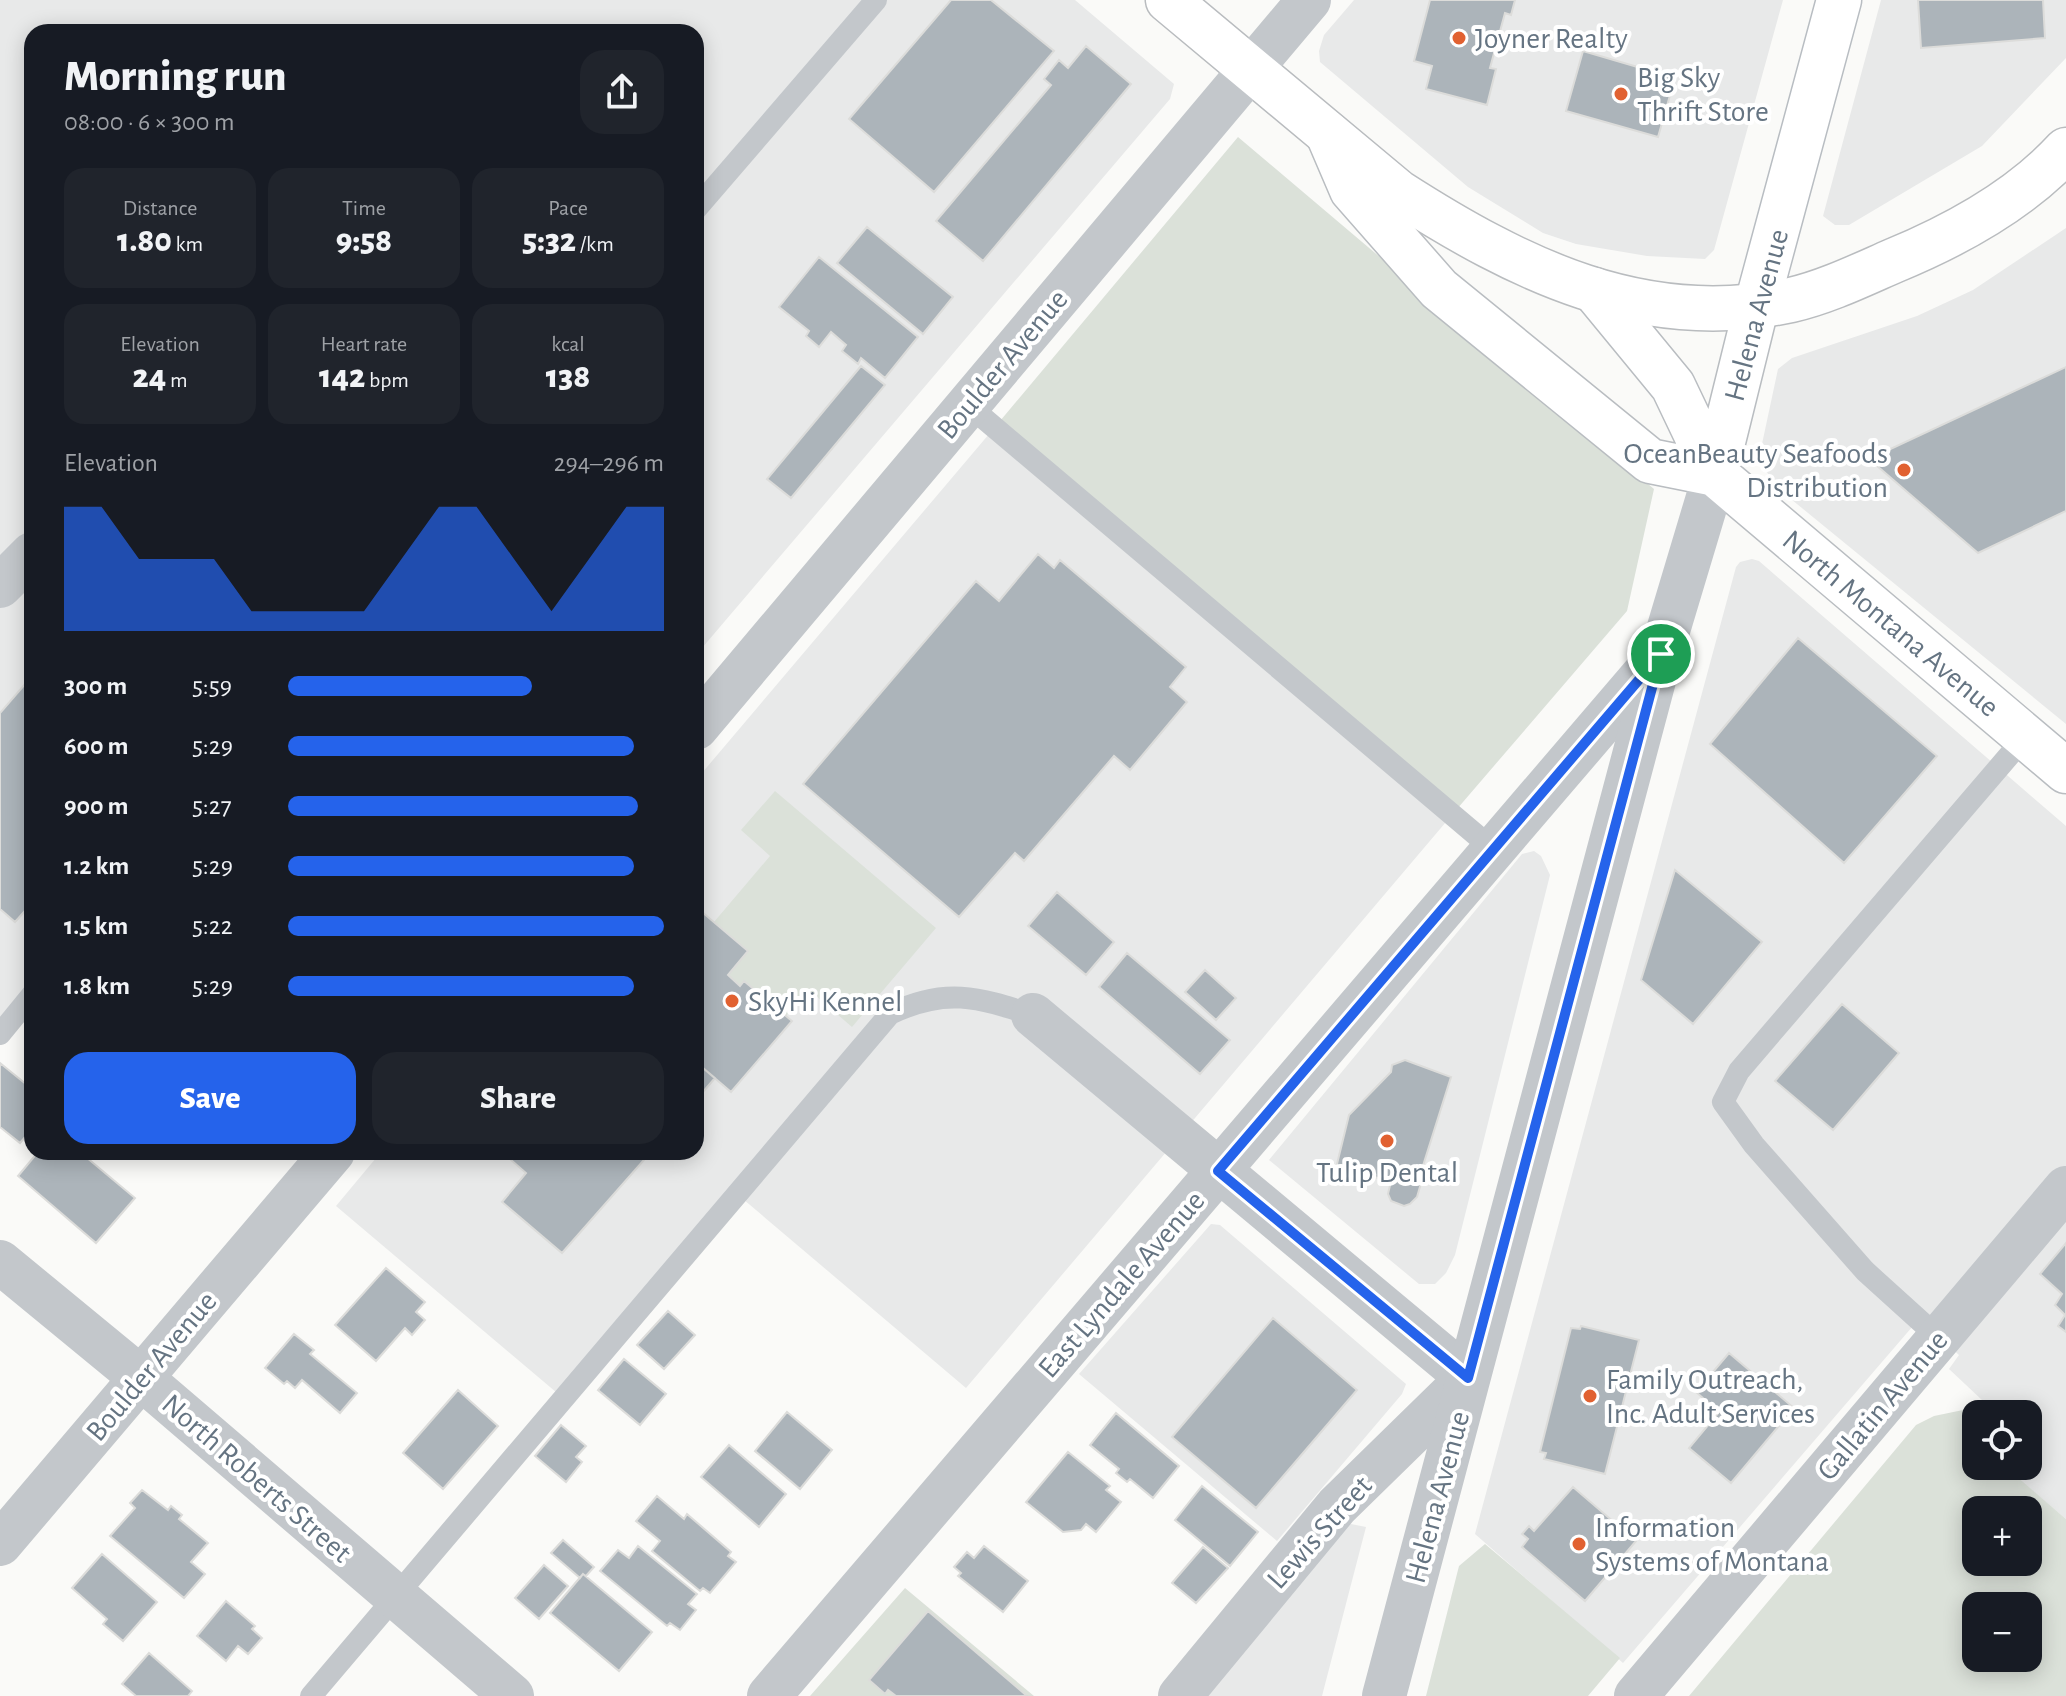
<!DOCTYPE html>
<html lang="en">
<head>
<meta charset="utf-8">
<style>
	body { margin:0; font-family:"Alegreya Sans",sans-serif; background:#20242c; color:#f1f3f6; height:100vh; display:flex; flex-direction:column; font-size:30px; white-space:nowrap }
	* { box-sizing:border-box; margin:0 }
	p { font-size:26px; color:#9ea1a6 }
	.icon { flex:none; width:44px; height:44px; fill:none; stroke:currentColor; stroke-width:2; stroke-linecap:round; stroke-linejoin:round }
	.map { position:relative; flex:1; overflow:hidden }
	.side { position:absolute; left:24px; top:24px; width:680px; height:1136px; display:flex; flex-direction:column; background:#171b24; border-radius:24px; box-shadow:0 4px 20px #0003 }
	.side>* { flex:none }
	.controls { position:absolute; left:1962px; top:1400px; display:grid; gap:16px }
	.controls a { display:grid; place-items:center; width:80px; height:80px; border-radius:16px; background:#171b24; box-shadow:0 4px 20px #0003; font-size:40px }
	.pin { position:absolute; display:grid; place-items:center; width:68px; height:68px; color:#fff; margin:-34px; border:4px solid #fff; border-radius:50%; box-shadow:0 2px 8px #0007 }
	.round { display:grid; place-items:center; flex:none; width:84px; height:84px; border-radius:24px; background:#20242c }
	.overview { display:flex; align-items:center; justify-content:space-between; height:136px; padding:0 40px }
	h1 { font-size:44px; font-weight:800; line-height:60px }
	.stats { display:grid; grid-template-columns:repeat(3,1fr); gap:12px; height:136px; padding:8px 40px }
	.stats div { display:grid; align-content:center; border-radius:20px; background:#20242c; text-align:center }
	.stats b { font-size:34px; font-weight:800 }
	.stats small { font-size:22px; font-weight:400 }
	.stats p { font-size:22px }
	.chart { height:224px; padding:16px 40px }
	.chart p { display:flex; justify-content:space-between }
	.chart svg { width:100%; height:144px; margin-top:8px; fill:#2563eb; opacity:.7 }
	.primary-button { display:flex; gap:16px; margin-top:auto; padding:16px 40px }
	.primary-button a { flex:1; height:92px; border-radius:24px; background:#2563eb; color:#fff; font-size:32px; font-weight:800; line-height:92px; text-align:center }
	.primary-button a+a { background:#20242c; color:#f1f3f6 }
	ul { padding:0 40px; list-style:none; font-size:26px }
	li { display:grid; grid-template-columns:128px 96px 1fr; align-items:center; height:60px }
	li i { height:20px; border-radius:10px; background:#2563eb }
	.map>svg:first-child { display:block }
	.built { fill:#e8e9e9 }
	.green { fill:#dbe1d9; fill-rule:evenodd }
	.building { fill:#acb4ba; stroke:#dcdcda; stroke-width:2 }
	.lines { fill:none; stroke-linecap:round; stroke-linejoin:round }
	.secondary-casing { stroke:#b8bdc2; stroke-width:47 }
	.primary-casing { stroke:#b9bdc1; stroke-width:47 }
	.trunk-casing { stroke:#b9bcbf; stroke-width:47 }
	.service { stroke:#c3c7cb; stroke-width:22 }
	.minor { stroke:#c3c7cb; stroke-width:44 }
	.tertiary { stroke:#c3c7cb; stroke-width:44 }
	.secondary { stroke:#fff; stroke-width:44 }
	.primary { stroke:#fff; stroke-width:44 }
	.trunk { stroke:#fff; stroke-width:44 }
	.route-casing { stroke:#fff; stroke-width:16 }
	.route { stroke:#2563eb; stroke-width:10 }
	.poi-dot { fill:#e16131; stroke:#fff; stroke-width:3 }
	.labels { text-anchor:middle; stroke-width:8; stroke-linejoin:round; paint-order:stroke }
	.poi-label { font-size:30px; fill:#657482; stroke:#fff; text-anchor:start }
	.street-label { font-size:30px; fill:#657482; stroke:#fff }
</style>
</head>
<body>
<div class="map">
<svg width="2066" height="1696" viewBox="0 0 2066 1696">
	<rect width="100%" height="100%" fill="#fafaf8"/>
	<path class="built" d="M0 0H1075L1174 84 1170 99 696 655V32H32V995L0 1033Z
		M1354 0H1783L1714 250 1705 259 1647 256 1576 244 1543 233 1468 187 1320 62 1319 51 1324 35Z
		M1881 0H2066V58L1982 146 1849 225H1835L1823 216Z
		M2066 228V724L1775 486 1759 458 1778 369 1792 358 1917 316 1973 290Z
		M995 427 1457 809 966 1388 737 1194 563 1398 336 1206 381 1152H696V780Z
		M1752 559 1759 561 2066 826V1519L2014 1475 2015 1466H2028V1414H1998L1982 1400 1949 1369 1959 1355 1919 1319 1623 1663 1475 1534 1736 567 1740 562Z
		M1534 851 1541 856 1550 875 1455 1255 1446 1273 1435 1284H1419L1269 1160 1522 854Z
		M1211 1224 1220 1225 1406 1384 1402 1394 1277 1541 1079 1374Z
		M1346 1523 1366 1527 1322 1696H1201Z"/>
	<path class="green" d="M1238 137 1654 489 1627 611 1457 809 995 427Z
		M775 791 936 928 852 1027 809 990 786 1016 745 981 740 986 728 975 748 951 714 922 770 856 741 830Z
		M1982 1400 1998 1414H1976V1466H2016L2015 1475 2066 1519V1696H1689L1916 1425 1934 1416 1963 1410 1967 1404ZM2028 1510V1562H1976V1510ZM2028 1606V1658H1976V1606Z
		M1485 1544 1620 1658 1588 1696H1426L1459 1566Z
		M905 1588 1034 1696H810Z"/>
	<path class="building" d="M951 0H991L1054 51 934 192 849 119Z
		M1430 0H1515L1511 15 1505 13 1490 68 1496 69 1487 105 1426 89 1432 66 1414 61Z
		M1918 0H2043L2045 38 1921 48Z
		M1086 46 1131 84 983 261 936 221 1051 85 1044 79 1059 60 1068 68Z
		M1583 51 1675 78 1658 137 1566 111Z
		M867 227 953 297 923 334 837 263Z
		M819 257 918 337 885 378 861 358 858 364 842 351 846 345 831 332 819 347 806 336 809 331 779 307Z
		M861 366 885 385 791 498 767 479Z
		M2066 367V511L1978 553 1869 459Z
		M1038 554 1054 568 1060 560 1186 667 1170 687 1187 702 1130 770 1114 756 1024 861 1015 853 959 917 803 784 976 581 999 601Z
		M1798 638 1937 756 1844 863 1710 744Z
		M32 676V903L15 922 0 909V713Z
		M1675 870 1762 942 1693 1024 1641 980Z
		M1057 892 1114 942 1086 975 1028 926Z
		M702 912 748 951 728 975 740 986 744 981 792 1021 731 1092 696 1062V919Z
		M1127 953 1230 1040 1200 1074 1099 987Z
		M1205 970 1236 998 1216 1020 1185 992Z
		M1842 1004 1899 1053 1833 1130 1775 1081Z
		M1405 1060 1451 1077 1422 1169 1424 1173 1417 1197 1410 1204 1404 1206 1391 1201 1388 1194 1391 1181 1336 1168 1349 1115 1391 1072 1392 1065Z
		M696 1062 715 1078 696 1100Z
		M0 1063 32 1089V1129L20 1143 0 1127Z
		M38 1152H80L135 1198 96 1243 18 1176Z
		M502 1152H651L562 1253 502 1202 526 1173Z
		M2066 1243V1332L2058 1326 2065 1315 2055 1305 2062 1294 2040 1274Z
		M386 1268 425 1302 416 1312 425 1320 412 1335 405 1328 376 1361 335 1325Z
		M668 1311 695 1335 664 1369 637 1345Z
		M1273 1318 1357 1390 1256 1508 1172 1437Z
		M1581 1326 1639 1340 1605 1474 1544 1459 1546 1453 1540 1452 1571 1328 1580 1329Z
		M294 1334 314 1350 310 1354 357 1393 340 1413 302 1380 295 1388 287 1381 284 1384 265 1368Z
		M1729 1353 1794 1408 1731 1483 1689 1448 1719 1412 1696 1392Z
		M624 1359 666 1394 640 1425 598 1390Z
		M458 1390 498 1426 443 1489 403 1453Z
		M787 1412 832 1450 800 1489 755 1451Z
		M1116 1413 1179 1466 1153 1498 1130 1479 1127 1482 1116 1473 1119 1469 1090 1445Z
		M561 1425 586 1446 576 1457 582 1462 566 1482 535 1456Z
		M729 1445 786 1494 759 1527 701 1477Z
		M1068 1452 1110 1486 1106 1490 1121 1502 1096 1532 1086 1524 1081 1530 1063 1532 1026 1502Z
		M1202 1486 1258 1532 1230 1566 1175 1520Z
		M1573 1487 1636 1541 1585 1601 1522 1547 1528 1539 1522 1534 1529 1526 1534 1531Z
		M142 1490 168 1510 171 1506 182 1515 179 1519 208 1543 191 1562 205 1574 184 1598 110 1536 135 1508 130 1503Z
		M657 1496 684 1519 687 1514 731 1552 728 1556 736 1562 710 1593 703 1588 700 1591 652 1551 660 1541 636 1521Z
		M563 1540 594 1567 586 1576 583 1574 580 1578 551 1553Z
		M638 1546 697 1594 688 1604 696 1610 680 1630 670 1623 667 1626 600 1571 618 1550 629 1558Z
		M984 1546 1028 1581 1003 1612 958 1576 961 1573 954 1567 967 1552 974 1558Z
		M1203 1547 1228 1568 1196 1603 1172 1583Z
		M102 1554 157 1602 123 1641 103 1624 107 1619 72 1588Z
		M544 1565 568 1586 539 1619 515 1598Z
		M583 1574 652 1632 619 1671 550 1613Z
		M226 1601 255 1626 252 1629 262 1638 248 1654 238 1646 226 1661 197 1636Z
		M928 1611 1027 1696H896L888 1690 885 1694 869 1680Z
		M149 1653 192 1691 188 1696H136L122 1684Z"/>
	<g class="lines">
		<g class="secondary-casing">
			<path id="secondary" d="M1757 304 1839 0"/>
		</g>
		<g class="primary-casing">
			<path id="primary" d="M1328 134 1352 190 1439 289 1650 461 1715 474
				M1594 290 1673 386 1715 474 2066 771
				M1715 474 1757 304"/>
		</g>
		<g class="trunk-casing">
			<path id="trunk" d="M1168 0 1398 192C1518 269 1644 332 1791 300 1826 292 1861 275 1893 261 1956 235 2020 200 2066 150"/>
		</g>
		<path class="service" d="M696 209 876 0
			M968 405 1494 850
			M0 1034 32 995
			M1939 1338 1865 1271 1754 1145 1723 1102 1739 1071 2025 737
			M311 1696 890 1014C945 987 977 997 1033 1015"/>
		<path class="minor" d="M0 586 32 554
			M696 728 1309 0
			M1033 1015 1468 1378 1337 1506 1180 1696
			M0 1544 333 1152
			M769 1696 1661 654
			M1636 1696 2066 1188"/>
		<path class="tertiary" d="M0 1262 141 1378 512 1696
			M1384 1696 1661 654 1715 474"/>
		<use href="#secondary" class="secondary"/>
		<use href="#primary" class="primary"/>
		<use href="#trunk" class="trunk"/>
	</g>
	<g class="lines">
		<g class="route-casing">
			<path id="route" d="M1661 654 1468 1378 1218 1171Z"/>
		</g>
		<use href="#route" class="route"/>
	</g>
	<g class="poi-dot">
		<circle cx="1459" cy="38" r="8"/>
		<circle cx="1621" cy="94" r="8"/>
		<circle cx="1904" cy="470" r="8"/>
		<circle cx="732" cy="1001" r="8"/>
		<circle cx="1387" cy="1141" r="8"/>
		<circle cx="1590" cy="1396" r="8"/>
		<circle cx="1579" cy="1544" r="8"/>
	</g>
	<g class="labels">
		<g class="poi-label">
			<text x="1475" y="48">Joyner Realty</text>
			<text x="1637" y="87">Big Sky<tspan x="1637" dy="34">Thrift Store</tspan></text>
			<text x="1888" y="463" text-anchor="end">OceanBeauty Seafoods<tspan x="1888" dy="34">Distribution</tspan></text>
			<text x="748" y="1011">SkyHi Kennel</text>
			<text x="1387" y="1182" text-anchor="middle">Tulip Dental</text>
			<text x="1606" y="1389">Family Outreach,<tspan x="1606" dy="34">Inc. Adult Services</tspan></text>
			<text x="1595" y="1537">Information<tspan x="1595" dy="34">Systems of Montana</tspan></text>
		</g>
		<g class="street-label">
			<text transform="translate(1756 315) rotate(-75)" y="10">Helena Avenue</text>
			<text transform="translate(1002 364) rotate(-50)" y="10">Boulder Avenue</text>
			<text transform="translate(1891 623) rotate(40)" y="10">North Montana Avenue</text>
			<text transform="translate(1121 1284) rotate(-49)" y="10">East Lyndale Avenue</text>
			<text transform="translate(151 1366) rotate(-50)" y="10">Boulder Avenue</text>
			<text transform="translate(1882 1405) rotate(-50)" y="10">Gallatin Avenue</text>
			<text transform="translate(257 1478) rotate(41)" y="10">North Roberts Street</text>
			<text transform="translate(1437 1497) rotate(-75)" y="10">Helena Avenue</text>
			<text transform="translate(1319 1532) rotate(-48)" y="10">Lewis Street</text>
		</g>
	</g>
</svg>
<div class="controls">
<a><svg class="icon" aria-label="locate" viewBox="0 0 24 24"><circle cx="12" cy="12" r="6"/><path d="M12 2v4M12 18v4M2 12h4M18 12h4"/></svg></a>
<a>+</a>
<a>−</a>
</div>
<div class="pin" style="left:1661px;top:654px;background:#1e9e55"><svg class="icon" aria-label="arrive" viewBox="0 0 24 24"><path d="M6 21V4h12l-3 4 3 4H6"/></svg></div>
<section class="side">
<div class="overview"><div><h1>Morning run</h1><p>08:00 · 6 × 300 m</p></div><a class="round"><svg class="icon" aria-label="share" viewBox="0 0 24 24"><path d="M12 15V3M7 8l5-5 5 5M5 13v7h14v-7"/></svg></a></div>
<div class="stats">
<div><p>Distance</p><b>1.80<small> km</small></b></div>
<div><p>Time</p><b>9:58</b></div>
<div><p>Pace</p><b>5:32<small> /km</small></b></div>
</div>
<div class="stats">
<div><p>Elevation</p><b>24<small> m</small></b></div>
<div><p>Heart rate</p><b>142<small> bpm</small></b></div>
<div><p>kcal</p><b>138</b></div>
</div>
<div class="chart"><p><span>Elevation</span>294–296 m</p>
<svg viewBox="0 0 160 44" preserveAspectRatio="none"><path d="M0 44V6L10 6L20 22L30 22L40 22L50 38L60 38L70 38L80 38L90 22L100 6L110 6L120 22L130 38L140 22L150 6L160 6V44z"/></svg>
</div>
<ul>
<li><b>300 m</b>5:59<i style="width:65%"></i></li>
<li><b>600 m</b>5:29<i style="width:92%"></i></li>
<li><b>900 m</b>5:27<i style="width:93%"></i></li>
<li><b>1.2 km</b>5:29<i style="width:92%"></i></li>
<li><b>1.5 km</b>5:22<i style="width:100%"></i></li>
<li><b>1.8 km</b>5:29<i style="width:92%"></i></li>
</ul>
<div class="primary-button"><a>Save</a><a>Share</a></div>
</section>
</div>
</body>
</html>
